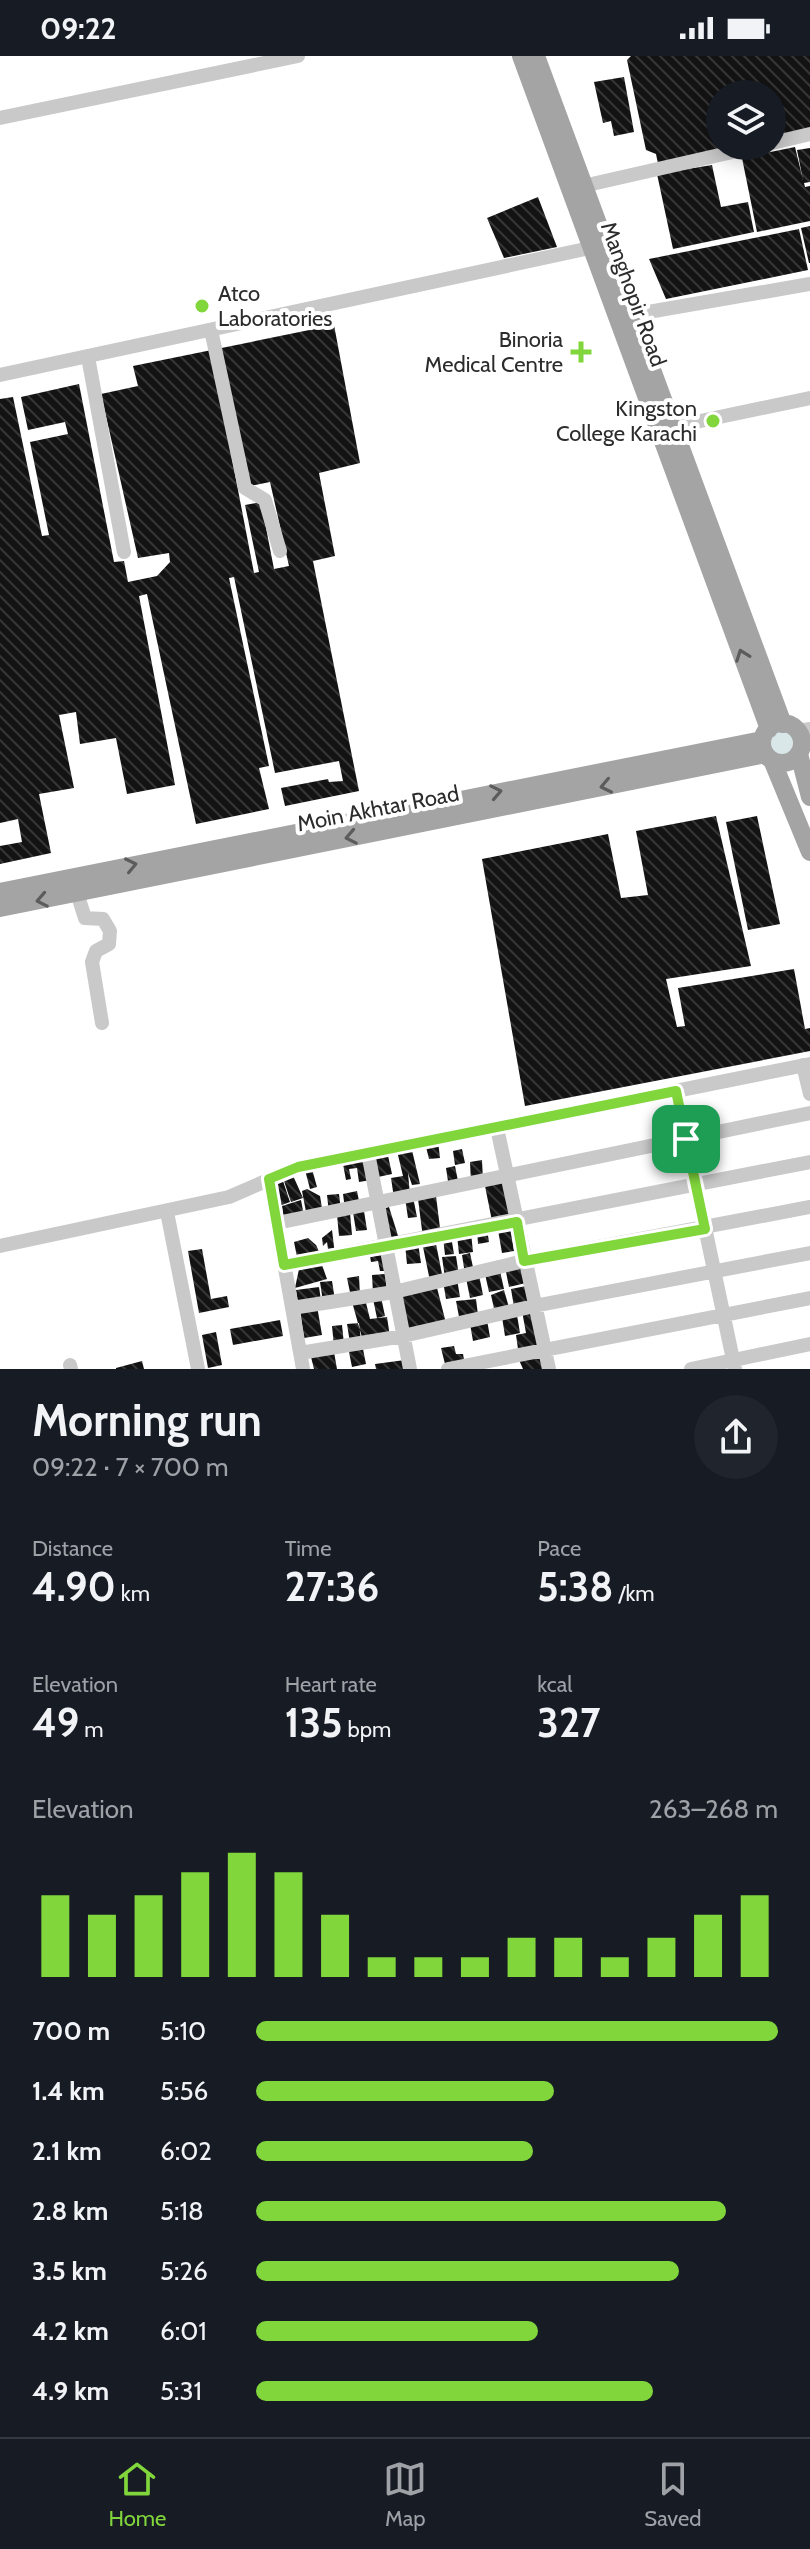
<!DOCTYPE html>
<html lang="en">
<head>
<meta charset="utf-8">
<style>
	body { margin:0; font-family:Cabin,sans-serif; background:#20242c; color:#f1f3f6; height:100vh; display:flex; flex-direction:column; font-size:30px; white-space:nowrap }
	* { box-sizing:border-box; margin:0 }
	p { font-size:26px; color:#9ea1a6 }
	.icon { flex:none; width:44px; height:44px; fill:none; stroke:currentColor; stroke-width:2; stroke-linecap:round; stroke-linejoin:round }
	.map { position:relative; height:1313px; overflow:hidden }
	.sheet { display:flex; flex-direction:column; background:#171b24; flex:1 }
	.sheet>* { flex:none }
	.buttons { position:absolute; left:706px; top:24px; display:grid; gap:16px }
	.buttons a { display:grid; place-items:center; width:80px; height:80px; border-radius:50%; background:#171b24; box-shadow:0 4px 20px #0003; font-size:40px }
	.pin { position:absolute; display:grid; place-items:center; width:68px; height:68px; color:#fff; margin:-34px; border-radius:16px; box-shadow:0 4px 12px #0006 }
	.round { display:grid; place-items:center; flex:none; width:84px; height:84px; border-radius:42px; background:#20242c }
	.headline { display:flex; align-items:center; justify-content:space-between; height:136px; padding:0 32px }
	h1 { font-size:44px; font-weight:700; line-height:60px }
	.figures { display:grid; grid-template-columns:repeat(3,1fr); gap:12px; height:136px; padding:8px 32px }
	.figures div { display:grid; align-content:center }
	.figures b { font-size:40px; font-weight:700 }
	.figures small { font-size:22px; font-weight:400 }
	.figures p { font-size:22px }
	.chart { height:224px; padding:16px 32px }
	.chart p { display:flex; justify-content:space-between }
	.chart svg { width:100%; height:144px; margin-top:8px; stroke:#80d63b; stroke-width:6 }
	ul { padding:0 32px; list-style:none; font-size:26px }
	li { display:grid; grid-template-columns:128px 96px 1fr; align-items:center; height:60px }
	li i { height:20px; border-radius:10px; background:#80d63b }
	.status { display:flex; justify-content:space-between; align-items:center; height:56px; padding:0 40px; background:#171b24; direction:ltr }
	.status svg { height:22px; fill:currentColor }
	.menu { display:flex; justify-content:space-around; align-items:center; height:112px; border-top:2px solid #363941; background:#171b24; font-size:22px; color:#9ea1a6 }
	.menu a { display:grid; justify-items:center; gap:4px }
	.menu .on { color:#80d63b }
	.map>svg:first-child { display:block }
	.green { fill:#dae7e9 }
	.building { fill:url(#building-back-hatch); fill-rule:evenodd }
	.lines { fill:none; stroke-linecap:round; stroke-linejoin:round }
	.minor { stroke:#c9c9c9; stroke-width:14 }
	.major { stroke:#a4a4a4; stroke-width:18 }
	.oneway { stroke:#5c5c5c }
	.route-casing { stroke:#fff; stroke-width:16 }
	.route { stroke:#80d63b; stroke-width:10 }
	.poi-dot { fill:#80d63b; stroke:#fff; stroke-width:3 }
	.labels { text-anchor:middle; stroke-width:8; stroke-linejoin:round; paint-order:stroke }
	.poi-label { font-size:22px; fill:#2c2c2c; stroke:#fff; text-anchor:end }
	.street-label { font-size:22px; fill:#2c2c2c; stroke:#fff }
</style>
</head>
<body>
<div class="status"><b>09:22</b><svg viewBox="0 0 49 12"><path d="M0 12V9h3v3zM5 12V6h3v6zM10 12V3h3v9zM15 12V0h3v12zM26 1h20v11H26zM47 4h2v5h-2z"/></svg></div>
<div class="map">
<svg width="810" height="1313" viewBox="0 0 810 1313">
	<defs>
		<pattern id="building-back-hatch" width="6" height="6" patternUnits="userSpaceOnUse" patternTransform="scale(2)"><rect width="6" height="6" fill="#131313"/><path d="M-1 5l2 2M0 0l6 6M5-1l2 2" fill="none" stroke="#363636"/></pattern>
	</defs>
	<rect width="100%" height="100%" fill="#fff"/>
	<path class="green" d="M768 688a14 14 0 1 1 28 0a14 14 0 1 1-28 0Z"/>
	<path class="building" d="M631 0H810V75L772 84V38H720V90H735L658 108 656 98 646 94 627 4Z
		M624 21 634 76 614 80 611 65 603 67 594 26Z
		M795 91 803 124 797 94 810 92V126L804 127 805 131 810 130V165L757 176 742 102Z
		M712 109 721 151 748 146 754 176 673 193 657 118Z
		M538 141 557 191 504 202 487 162Z
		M810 170V207H809L801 172Z
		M799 173 808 214 666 243 649 203Z
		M334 269 360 407 319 417 335 500 313 505 359 735 285 750 281 732 328 723 329 726 343 725 339 705 275 717 234 521 229 522 269 710 259 712 269 753 196 768 147 538 139 540 175 729 127 738 116 682 80 688 76 656 59 659 74 732 39 738 51 797 0 808V790L22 786 18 763 0 767V343L13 341 42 480 49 479 30 386 68 378 65 366 28 374 21 341 79 328 114 506 124 505 128 526 157 520 170 506 169 497 138 502 101 338 138 330 133 310ZM213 304 250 430 270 426 289 510 274 513 261 446 245 449 259 516 254 517Z
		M716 760 751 910 666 923 677 971 685 970 678 932 794 913 805 973 810 972V995L525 1050 482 803 608 778 621 842 648 839 636 775Z
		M757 760 780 868 748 874 726 766Z
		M438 1085 440 1102 429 1103 425 1087Z
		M411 1090 420 1128 412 1129 408 1117 410 1139 394 1142 391 1122 403 1120 397 1095Z
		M462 1093 465 1107 455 1109 453 1095Z
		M387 1095 392 1118 378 1121 374 1097Z
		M367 1100 371 1124 359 1126 357 1112 349 1113 351 1123 346 1124 342 1103Z
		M482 1104 483 1125 471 1127 470 1106Z
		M455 1110 459 1130 449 1132 446 1112Z
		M312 1113 317 1131 310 1133 305 1114Z
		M291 1115 303 1142 291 1146 282 1119Z
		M281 1119 290 1146 279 1150 272 1123Z
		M503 1126 511 1166 493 1170 485 1130Z
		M307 1133 320 1140 323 1158 307 1161 302 1135Z
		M357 1135 360 1150 345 1153 343 1138Z
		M339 1138 341 1154 329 1157 327 1139Z
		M436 1140 441 1180 423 1182 418 1143Z
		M413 1141 417 1161 408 1162 405 1142Z
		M301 1144 304 1160 284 1164 282 1150Z
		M389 1151 400 1186 390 1189 379 1154Z
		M364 1155 367 1174 356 1175 353 1156Z
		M350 1157 352 1179 339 1180 337 1159Z
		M511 1172 514 1195 502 1197 498 1174Z
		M487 1173 489 1186 478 1188 477 1174Z
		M332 1174 335 1199 329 1200 327 1186 323 1190 322 1182Z
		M471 1177 473 1196 459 1198 457 1179Z
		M451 1180 454 1198 445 1199 443 1181Z
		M308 1182 316 1189 322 1202 298 1206 294 1186Z
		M435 1183 443 1223 430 1225 422 1186Z
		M418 1187 421 1207 407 1208 405 1189Z
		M202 1193 211 1243 227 1240 229 1251 199 1257 188 1195Z
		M470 1197 474 1216 465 1218 462 1199Z
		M383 1199 386 1215H380L378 1205 371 1206 370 1200Z
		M456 1200 459 1220 445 1222 442 1201Z
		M322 1209 327 1223 295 1232 299 1213Z
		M505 1211H522L526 1227 509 1231Z
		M500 1215 504 1233 489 1236 485 1218Z
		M385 1218 387 1236 373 1237 372 1219Z
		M479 1219 483 1239 470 1242 466 1222Z
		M359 1220 360 1240 351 1241 347 1222Z
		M457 1223 460 1241 446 1243 443 1225Z
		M332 1225 335 1244 323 1246 320 1226Z
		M436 1228 446 1267 405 1277 395 1238Z
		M526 1230 530 1247 514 1251 511 1233Z
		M319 1231 321 1244 298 1247 296 1234Z
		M504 1234 510 1255 495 1257 491 1239Z
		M381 1241 385 1260 377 1262 373 1243Z
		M365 1243 370 1263 387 1261 390 1281 363 1285 352 1246Z
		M476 1243 478 1259 460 1266 456 1245Z
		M317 1250 322 1279 304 1282 300 1253Z
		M531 1253 538 1289 518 1293 516 1279 526 1277 522 1255Z
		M517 1259 520 1277 505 1280 502 1261Z
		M280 1264 283 1280 233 1289 230 1273Z
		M487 1264 490 1281 473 1285 470 1268Z
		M359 1267 361 1285 350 1287 347 1268Z
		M342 1269 344 1288 334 1290 332 1270Z
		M216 1276 222 1309 208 1312 202 1279Z
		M362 1288 366 1308 352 1311 348 1291Z
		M454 1290 456 1298H463L465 1309 446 1312 441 1292Z
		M334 1296 337 1313H314L311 1301Z
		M539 1297 545 1313H523L519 1304Z
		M405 1304 406 1313H376L375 1308Z
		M142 1305 144 1313H116V1312Z"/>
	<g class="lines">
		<path class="minor" d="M0 62 298 0
			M772 87 810 78
			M583 130 759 90
			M631 259 810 228
			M211 274 245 432 265 444 280 495
			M88 301 124 496
			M0 319 590 192
			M672 371 810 342
			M798 675 810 673
			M77 837 85 862 103 863 110 875 109 888 96 895 92 906 102 967
			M803 1009 810 1038
			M676 1035 735 1313
			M497 1072 549 1313
			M368 1097 410 1313
			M269 1123 303 1313
			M167 1156 198 1313
			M277 1167 810 1057
			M0 1190 229 1141 298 1111 810 1008
			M284 1209 810 1106
			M292 1252 394 1236 524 1205 810 1151
			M300 1297 403 1280 534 1250 810 1197
			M70 1309 71 1313
			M448 1313 810 1242
			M691 1313 810 1288"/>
		<path class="major" d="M521 0 769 673
			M536 0 783 668
			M762 687a20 20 0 1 1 40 0a20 20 0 1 1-40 0Z
			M799 698 810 741
			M772 704 810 796
			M0 836 762 684
			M0 852 765 698"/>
	</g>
	<defs><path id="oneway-chevron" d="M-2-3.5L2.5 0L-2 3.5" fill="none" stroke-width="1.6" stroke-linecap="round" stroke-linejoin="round" transform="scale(2)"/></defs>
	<g class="oneway">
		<use href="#oneway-chevron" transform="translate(742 599) rotate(-110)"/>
		<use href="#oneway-chevron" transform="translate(606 730) rotate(168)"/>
		<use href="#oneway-chevron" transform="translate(496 736) rotate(-11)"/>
		<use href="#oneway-chevron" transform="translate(351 781) rotate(169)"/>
		<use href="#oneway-chevron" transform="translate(131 809) rotate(-12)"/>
		<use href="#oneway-chevron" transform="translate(42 844) rotate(169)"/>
	</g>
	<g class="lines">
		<g class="route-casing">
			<path id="route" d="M676 1035 705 1173 524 1205 517 1166 284 1209 269 1123 298 1111Z"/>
		</g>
		<use href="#route" class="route"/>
	</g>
	<g class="poi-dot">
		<circle cx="202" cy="250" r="8"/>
		<path d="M577 284h8v8h8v8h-8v8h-8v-8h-8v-8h8z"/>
		<circle cx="713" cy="365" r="8"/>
	</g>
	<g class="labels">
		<g class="poi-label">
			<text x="218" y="245" text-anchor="start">Atco<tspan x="218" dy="25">Laboratories</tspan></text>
			<text x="563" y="291">Binoria<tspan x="563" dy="25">Medical Centre</tspan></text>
			<text x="697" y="360">Kingston<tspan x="697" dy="25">College Karachi</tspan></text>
		</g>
		<g class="street-label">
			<text transform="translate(634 238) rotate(70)" y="8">Manghopir Road</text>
			<text transform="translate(378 752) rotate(-11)" y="8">Moin Akhtar Road</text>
		</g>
	</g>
</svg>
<div class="buttons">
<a><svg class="icon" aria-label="layers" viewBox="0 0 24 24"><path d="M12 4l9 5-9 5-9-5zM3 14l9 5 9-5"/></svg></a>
</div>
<div class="pin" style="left:686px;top:1083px;background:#1e9e55"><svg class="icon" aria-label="arrive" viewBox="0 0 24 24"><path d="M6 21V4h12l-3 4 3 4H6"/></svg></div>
</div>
<section class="sheet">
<div class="headline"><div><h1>Morning run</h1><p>09:22 · 7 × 700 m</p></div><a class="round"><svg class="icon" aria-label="share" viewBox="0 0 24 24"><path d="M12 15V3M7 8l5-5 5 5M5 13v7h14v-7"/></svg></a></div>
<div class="figures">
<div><p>Distance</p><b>4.90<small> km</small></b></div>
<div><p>Time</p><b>27:36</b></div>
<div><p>Pace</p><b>5:38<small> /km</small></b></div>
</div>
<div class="figures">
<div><p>Elevation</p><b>49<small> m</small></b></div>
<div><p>Heart rate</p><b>135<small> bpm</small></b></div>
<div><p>kcal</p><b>327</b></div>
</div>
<div class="chart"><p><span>Elevation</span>263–268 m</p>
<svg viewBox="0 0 160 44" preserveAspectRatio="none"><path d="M5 44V19M15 44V25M25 44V19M35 44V12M45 44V6M55 44V12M65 44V25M75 44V38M85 44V38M95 44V38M105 44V32M115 44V32M125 44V38M135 44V32M145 44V25M155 44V19"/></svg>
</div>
<ul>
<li><b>700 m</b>5:10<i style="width:100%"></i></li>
<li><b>1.4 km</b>5:56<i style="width:57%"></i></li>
<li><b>2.1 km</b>6:02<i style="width:53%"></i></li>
<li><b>2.8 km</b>5:18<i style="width:90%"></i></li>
<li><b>3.5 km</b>5:26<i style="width:81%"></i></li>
<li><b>4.2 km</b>6:01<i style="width:54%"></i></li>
<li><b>4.9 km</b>5:31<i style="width:76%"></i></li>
</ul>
</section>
<nav class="menu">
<a class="on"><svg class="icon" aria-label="home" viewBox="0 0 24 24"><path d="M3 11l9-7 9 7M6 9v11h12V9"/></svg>Home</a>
<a><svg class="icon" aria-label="map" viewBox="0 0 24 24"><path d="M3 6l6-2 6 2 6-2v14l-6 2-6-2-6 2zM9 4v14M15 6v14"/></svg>Map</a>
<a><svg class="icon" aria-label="saved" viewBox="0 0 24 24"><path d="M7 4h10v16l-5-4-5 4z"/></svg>Saved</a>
</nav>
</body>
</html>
